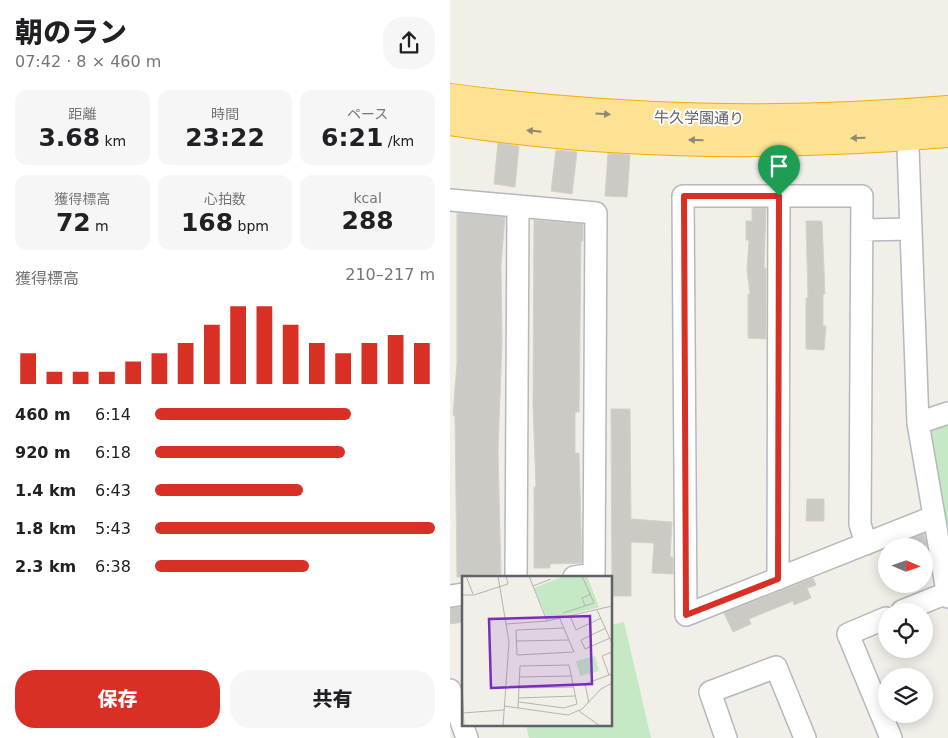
<!DOCTYPE html>
<html lang="ja">
<head>
<meta charset="utf-8">
<style>
	body { margin:0; font-family:"DejaVu Sans","Noto Sans JP",sans-serif; background:#f6f6f6; color:#202124; height:100vh; display:flex; flex-direction:column; font-size:19px; white-space:nowrap }
	* { box-sizing:border-box; margin:0 }
	p { font-size:16px; color:#757577 }
	.icon { flex:none; width:28px; height:28px; fill:none; stroke:currentColor; stroke-width:2; stroke-linecap:round; stroke-linejoin:round }
	.map { position:relative; flex:1; overflow:hidden }
	.panel { display:flex; flex-direction:column; background:#fff; width:450px }
	.panel>* { flex:none }
	.needle { width:32px; rotate:92deg }
	.controls { position:absolute; left:428px; top:538px; display:grid; gap:10px }
	.controls a { display:grid; place-items:center; width:55px; height:55px; border-radius:50%; background:#fff; box-shadow:0 2px 12px #0003; font-size:25px }
	.pin { position:absolute; display:grid; place-items:center; width:42px; height:42px; color:#fff; margin:-51px -21px; border-radius:50% 50% 50% 0; rotate:-45deg; box-shadow:0 0 5px #0007 }
	.pin .icon { rotate:45deg }
	.round { display:grid; place-items:center; flex:none; width:52px; height:52px; border-radius:20px; background:#f6f6f6 }
	.overview { display:flex; align-items:center; justify-content:space-between; height:85px; padding:0 15px }
	h1 { font-size:28px; font-weight:800; line-height:38px }
	.figures { display:grid; grid-template-columns:repeat(3,1fr); gap:8px; height:85px; padding:5px 15px }
	.figures div { display:grid; align-content:center; border-radius:12px; background:#f6f6f6; text-align:center }
	.figures b { font-size:25px; font-weight:800 }
	.figures small { font-size:14px; font-weight:400 }
	.figures p { font-size:14px }
	.chart { height:140px; padding:10px 15px }
	.chart p { display:flex; justify-content:space-between }
	.chart svg { width:100%; height:90px; margin-top:5px; stroke:#d93025; stroke-width:6 }
	.action { display:flex; gap:10px; margin-top:auto; padding:10px 15px }
	.action a { flex:1; height:58px; border-radius:20px; background:#d93025; color:#fff; font-size:20px; font-weight:800; line-height:58px; text-align:center }
	.action a+a { background:#f6f6f6; color:#202124 }
	ul { padding:0 15px; list-style:none; font-size:16px }
	li { display:grid; grid-template-columns:80px 60px 1fr; align-items:center; height:38px }
	li i { height:12px; border-radius:6px; background:#d93025 }
	main { display:flex; flex:1; min-height:0 }
	.map>svg:first-child { display:block }
	.green { fill:#c5e8c5 }
	.building { fill:#cccac5; stroke:#d6d1c6 }
	.lines { fill:none; stroke-linecap:round; stroke-linejoin:round }
	.minor-casing { stroke:#b5b8bc; stroke-width:24 }
	.highway-casing { stroke:#f9ab00; stroke-width:30 }
	.minor { stroke:#fff; stroke-width:21 }
	.highway { stroke:#fde293; stroke-width:28 }
	.oneway { fill:#8e8975 }
	.route-casing { stroke:#fff; stroke-width:10 }
	.route { stroke:#d93025; stroke-width:6 }
	.labels { text-anchor:middle; stroke-width:4; stroke-linejoin:round; paint-order:stroke }
	.street-label { font-size:15px; fill:#5f6368; stroke:#fff }
	.inset-road { fill:none; stroke:#b3b3b1; stroke-width:1 }
	.view { fill:#7b2cbf; fill-opacity:0.15; stroke:#7b2cbf; stroke-width:2.5 }
	.inset-edge { fill:none; stroke:#5f6368; stroke-width:2.5 }
</style>
</head>
<body>
<main>
<section class="panel">
<div class="overview"><div><h1>朝のラン</h1><p>07:42 · 8 × 460 m</p></div><a class="round"><svg class="icon" aria-label="share" viewBox="0 0 24 24"><path d="M12 15V3M7 8l5-5 5 5M5 13v7h14v-7"/></svg></a></div>
<div class="figures">
<div><p>距離</p><b>3.68<small> km</small></b></div>
<div><p>時間</p><b>23:22</b></div>
<div><p>ペース</p><b>6:21<small> /km</small></b></div>
</div>
<div class="figures">
<div><p>獲得標高</p><b>72<small> m</small></b></div>
<div><p>心拍数</p><b>168<small> bpm</small></b></div>
<div><p>kcal</p><b>288</b></div>
</div>
<div class="chart"><p><span>獲得標高</span>210–217 m</p>
<svg viewBox="0 0 160 44" preserveAspectRatio="none"><path d="M5 44V29M15 44V38M25 44V38M35 44V38M45 44V33M55 44V29M65 44V24M75 44V15M85 44V6M95 44V6M105 44V15M115 44V24M125 44V29M135 44V24M145 44V20M155 44V24"/></svg>
</div>
<ul>
<li><b>460 m</b>6:14<i style="width:70%"></i></li>
<li><b>920 m</b>6:18<i style="width:68%"></i></li>
<li><b>1.4 km</b>6:43<i style="width:53%"></i></li>
<li><b>1.8 km</b>5:43<i style="width:100%"></i></li>
<li><b>2.3 km</b>6:38<i style="width:55%"></i></li>
</ul>
<div class="action"><a>保存</a><a>共有</a></div>
</section>
<div class="map">
<svg width="498" height="738" viewBox="0 0 498 738">
	<rect width="100%" height="100%" fill="#f1efe8"/>
	<path class="green" d="M498 422V531L478 430Z
		M174 622 201 738H79L76 724H161V625Z"/>
	<path class="building" d="M48 143 69 146 65 187 44 184Z
		M106 150 127 152 122 194 101 191Z
		M158 153 180 155 177 197 155 196Z
		M302 208H316L314 268H316V339L298 338V294H300L297 270 299 240H296V221H302Z
		M7 213 55 217 51 265 52 342 48 451 51 574 23 575V577H7L5 416 3 415 7 363Z
		M84 220 133 224V241H131L129 412H125V453H129L132 563 100 564V568H84V487H86L83 406Z
		M356 221H372L375 294H373V326H376L374 350 356 349V298H358Z
		M161 409H180L181 519 222 522 220 557H223V574L202 573 204 543 181 542V596H162Z
		M357 499H374V521H356Z
		M474 534 477 546H443Z
		M363 578 366 585 357 588 361 598 344 605 343 601 299 619 301 624 283 632 274 613Z
		M14 607V622L0 624V608Z"/>
	<g class="lines">
		<g class="minor-casing">
			<path id="minor" d="M457 120 468 423 498 597
				M0 200 146 213 144 574 124 577
				M412 230 461 229
				M468 423 498 413
				M416 544 410 524 412 196H233L236 615 483 517
				M66 577 68 208
				M328 579 329 196
				M0 596 14 594
				M452 611 497 593
				M436 618 398 634 441 738
				M0 690 17 738
				M276 738 260 692 326 667 355 738"/>
		</g>
		<g class="highway-casing">
			<path id="highway" d="M0 98C169 120 328 124 498 110
				M0 121C163 146 334 147 498 133"/>
		</g>
		<use href="#minor" class="minor"/>
		<use href="#highway" class="highway"/>
	</g>
	<defs><path id="oneway-solid" d="M-6-.8H1V-3.2L6.5 0L1 3.2V.8H-6Z" transform="scale(1.25)"/></defs>
	<g class="oneway">
		<use href="#oneway-solid" transform="translate(153 114) rotate(4)"/>
		<use href="#oneway-solid" transform="translate(84 131) rotate(-174)"/>
		<use href="#oneway-solid" transform="translate(408 138) rotate(178)"/>
		<use href="#oneway-solid" transform="translate(246 140) rotate(-179)"/>
	</g>
	<g class="lines">
		<g class="route-casing">
			<path id="route" d="M234 196H329L328 579 236 615Z"/>
		</g>
		<use href="#route" class="route"/>
	</g>
	<g class="labels">
		<g class="street-label">
			<text transform="translate(249 118) rotate(1)" y="5">牛久学園通り</text>
		</g>
	</g>
	<g transform="translate(12 576)">
		<rect width="150" height="150" fill="#f1efe8"/>
		<path d="M102 0H125L137 31 86 44 72 12ZM133 80 137 95 118 100 114 85Z" fill="#c5e8c5"/>
		<path class="inset-road" d="M4 0 11 18M36 0 47 66 41 150M67 0 85 45M71 10 89 3M0 19H12L46 8 44 0M123 30 120 22 129 18M135 34 150 67M101 37 132 27 120 0M108 40 114 54 139 42M98 43 112 76 55 79 54 54 102 52M44 48 85 45 150 30M144 52 119 64 123 73 148 62M54 65 107 64M150 76 140 80 147 99 150 98M57 101 109 100M0 104 2 150M56 112 111 111M56 122 113 120M127 127 123 108 147 99M42 130 106 139 120 133 139 113 150 107M56 132 58 90 107 89 115 128 102 132 57 126M117 135 138 150M0 137 42 134"/>
		<path class="view" d="M128 40 130 108 29 112 27 43Z"/>
		<rect width="150" height="150" class="inset-edge"/>
	</g>
</svg>
<div class="controls">
<a><svg class="needle" viewBox="-14 -14 28 28"><path d="M0-13l5 13h-10z" fill="#e53935"/><path d="M0 13l5-13h-10z" fill="#757577"/></svg></a>
<a><svg class="icon" aria-label="locate" viewBox="0 0 24 24"><circle cx="12" cy="12" r="6"/><path d="M12 2v4M12 18v4M2 12h4M18 12h4"/></svg></a>
<a><svg class="icon" aria-label="layers" viewBox="0 0 24 24"><path d="M12 4l9 5-9 5-9-5zM3 14l9 5 9-5"/></svg></a>
</div>
<div class="pin" style="left:329px;top:196px;background:#1e9e55"><svg class="icon" aria-label="arrive" viewBox="0 0 24 24"><path d="M6 21V4h12l-3 4 3 4H6"/></svg></div>
</div>
</main>
</body>
</html>
